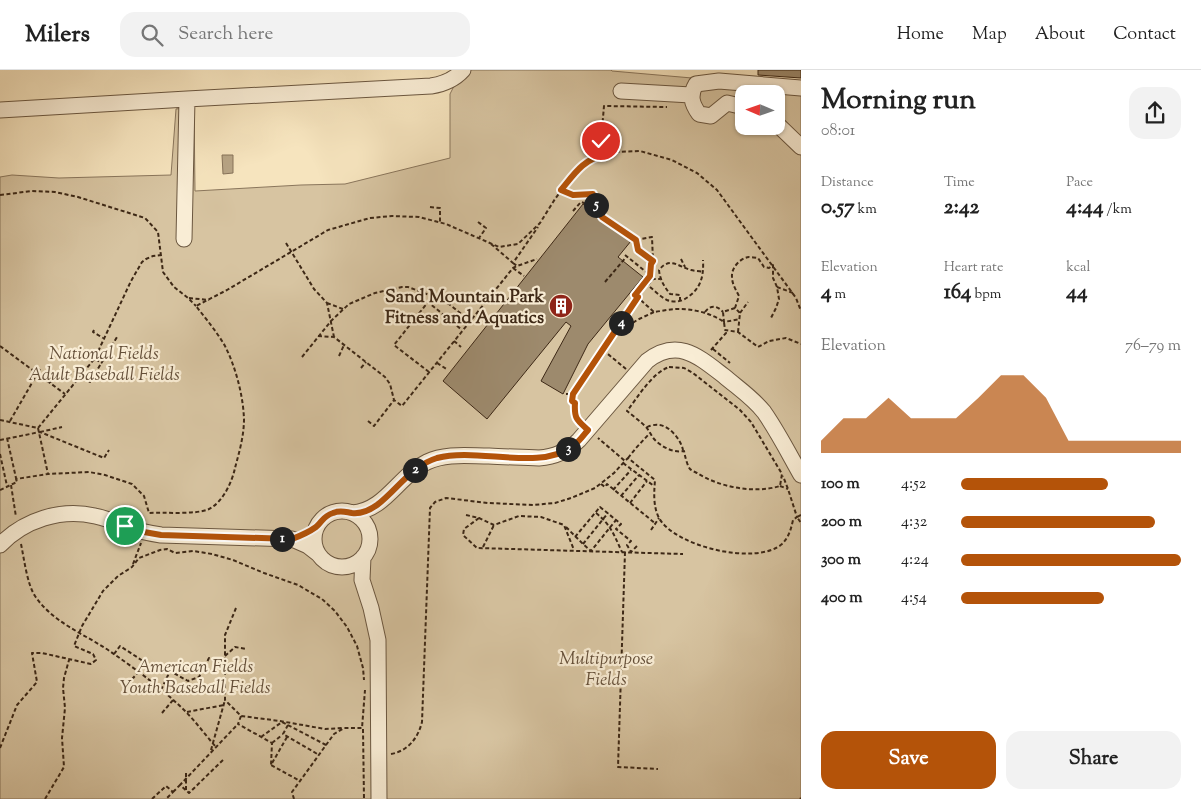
<!DOCTYPE html>
<html lang="en">
<head>
<meta charset="utf-8">
<style>
	body { margin:0; font-family:"Sorts Mill Goudy",serif; background:#f2f2f2; color:#222; height:100vh; display:flex; flex-direction:column; font-size:19px; white-space:nowrap }
	* { box-sizing:border-box; margin:0 }
	p { font-size:16px; color:#767676 }
	.icon { flex:none; width:28px; height:28px; fill:none; stroke:currentColor; stroke-width:2; stroke-linecap:round; stroke-linejoin:round }
	.map { position:relative; flex:1; overflow:hidden }
	.drawer { display:flex; flex-direction:column; background:#fff; width:400px }
	.drawer>* { flex:none }
	.needle { width:32px; rotate:272deg }
	.tools { position:absolute; left:735px; top:15px; display:grid; gap:10px }
	.tools a { display:grid; place-items:center; width:50px; height:50px; border-radius:10px; background:#fff; box-shadow:0 1px 4px #0004; font-size:25px }
	.pin { position:absolute; display:grid; place-items:center; width:42px; height:42px; color:#fff; margin:-21px; border:2px solid #fff; border-radius:50%; box-shadow:0 1px 5px #0007 }
	.km { position:absolute; width:25px; height:25px; margin:-12px; border-radius:50%; background:#222; color:#fff; font-size:14px; line-height:25px; text-align:center }
	.round { display:grid; place-items:center; flex:none; width:52px; height:52px; border-radius:15px; background:#f2f2f2 }
	.head { display:flex; align-items:center; justify-content:space-between; height:85px; padding:0 20px }
	h1 { font-size:28px; font-weight:800; line-height:38px }
	.figures { display:grid; grid-template-columns:repeat(3,1fr); gap:8px; height:85px; padding:5px 20px }
	.figures div { display:grid; align-content:center }
	.figures b { font-size:21px; font-weight:800 }
	.figures small { font-size:14px; font-weight:400 }
	.figures p { font-size:14px }
	.chart { height:140px; padding:10px 20px }
	.chart p { display:flex; justify-content:space-between }
	.chart svg { width:100%; height:90px; margin-top:5px; fill:#b45309; opacity:.7 }
	.cta { display:flex; gap:10px; margin-top:auto; padding:10px 20px }
	.cta a { flex:1; height:58px; border-radius:15px; background:#b45309; color:#fff; font-size:20px; font-weight:800; line-height:58px; text-align:center }
	.cta a+a { background:#f2f2f2; color:#222 }
	ul { padding:0 20px; list-style:none; font-size:16px }
	li { display:grid; grid-template-columns:80px 60px 1fr; align-items:center; height:38px }
	li i { height:12px; border-radius:6px; background:#b45309 }
	header { display:flex; align-items:center; gap:30px; box-sizing:border-box; height:70px; padding:0 25px; background:#fff; border-bottom:1px solid #e0e0e0 }
	header strong { font-size:24px }
	nav { display:flex; gap:28px; margin-inline-start:auto; font-size:18px }
	.search { width:350px; height:45px; background:#f2f2f2; display:flex; align-items:center; gap:12px; box-sizing:border-box; padding:0 18px; border-radius:15px; color:#767676; font-size:19px }
	main { display:flex; flex:1; min-height:0 }
	.map>svg:first-child { display:block }
	.green { fill:#d7c4a1; stroke:#8a765c; fill-rule:evenodd }
	.water { fill:#b7a485; stroke:#867259 }
	.building { fill:#9d8a6d; stroke:#3d2816 }
	.lines { fill:none; stroke-linecap:round; stroke-linejoin:round }
	.minor-casing { stroke:#6b5740; stroke-width:17 }
	.path { stroke:#3d2816; stroke-width:2; stroke-dasharray:4 2.5; stroke-linecap:butt }
	.minor { stroke:#f9edd5; stroke-width:15 }
	.route-casing { stroke:#fff; stroke-width:10 }
	.route { stroke:#b45309; stroke-width:6 }
	.labels { text-anchor:middle; stroke-width:4.5; stroke-linejoin:round; paint-order:stroke }
	.poi-label { font-size:18px; font-weight:bold; fill:#3d2816; stroke:#f9edd5; text-anchor:end }
	.park-label { font-size:18px; font-style:italic; fill:#644f39; stroke:#f9edd5 }
</style>
</head>
<body>
<header>
<strong>Milers</strong>
<div class="search"><svg class="icon" aria-label="search" viewBox="0 0 24 24"><circle cx="10" cy="10" r="6"/><path d="M15 15l6 6"/></svg>Search here</div>
<nav><a>Home</a><a>Map</a><a>About</a><a>Contact</a></nav>
</header>
<main>
<div class="map">
<svg width="801" height="729" viewBox="0 0 801 729">
	<rect width="100%" height="100%" fill="#f6e4be"/>
	<filter id="stains"><feTurbulence type="fractalNoise" baseFrequency=".004" numOctaves="4"/><feColorMatrix values="0 0 0 0 .2 0 0 0 0 .09 0 0 0 0 .02 0 0 0 .5 -.17"/></filter>
	<radialGradient id="worn" r=".72"><stop offset=".6" stop-color="#630" stop-opacity="0"/><stop offset="1" stop-color="#630" stop-opacity=".3"/></radialGradient>
	<path class="green" d="M462 0H611L612 1 692 8 801 12V729H0V107L12 105 59 108 171 105 176 39 194 37 195 121 301 115 345 114 450 88V24ZM744 24H776V56H744Z"/>
	<path class="water" d="M222 85H233V103L223 104Z"/>
	<path class="building" d="M758 0H801V8L758 5Z
		M583 134 631 171 618 187 643 207 588 274 563 324 541 311 571 256 566 252 487 349 443 311Z"/>
	<g class="lines">
		<g class="minor-casing">
			<path id="minor" d="M621 21 691 25
				M744 37 727 33 711 46 699 44C692 34 689 26 696 14L719 11 801 18
				M0 40 187 29 431 16C444 14 454 10 463 0
				M776 53 801 77
				M184 169 187 29
				M314 469a28 28 0 1 1 56 0a28 28 0 1 1-56 0Z
				M352 443C385 441 399 405 427 392 446 383 468 386 489 386 505 387 522 387 539 388 554 387 568 381 579 370L647 291C678 267 699 287 724 306 738 318 753 328 764 342 778 362 789 384 801 405
				M0 475C24 450 61 438 95 446 105 448 115 452 124 456 137 461 148 463 161 465L292 469 308 476 317 483
				M363 487 362 510 371 538 378 570 379 729"/>
		</g>
		<path class="path" d="M605 84 601 71 604 36 667 37
			M561 120 573 125 593 124 595 132 602 147 636 170 638 180 653 191C650 196 649 203 653 209
			M0 125 32 121 55 122 78 127 145 148 158 162 163 202 174 217 188 228 196 236
			M430 137 440 138V152
			M573 141 581 132 584 133 590 138
			M587 141 595 132
			M478 152 486 158 479 168
			M636 170 652 167 653 191
			M286 173 314 219 327 233 334 267
			M491 174 513 193 538 157
			M625 185 650 205 635 225 654 242C662 241 670 239 678 239 694 239 711 243 724 252L725 260 738 262 758 277 769 271 786 268 801 274
			M681 189 685 197
			M513 193 517 196 537 189
			M513 198 524 206
			M605 212 627 186
			M645 213C652 218 659 226 667 230 672 232 678 232 683 230 700 221 704 208 703 190
			M648 215 653 209H660
			M777 217 793 223
			M490 227 497 233
			M189 228 209 230
			M680 231V225L670 224C664 216 660 210 659 200 670 186 679 197 691 200 695 201 700 201 703 202
			M327 233 343 239
			M735 238 723 242 724 252 740 249
			M705 242C710 235 717 235 723 242
			M740 243 748 232
			M94 260 93 262 103 268
			M738 262 740 243 735 238 739 226C736 220 732 214 732 207 731 198 740 188 749 187 750 187 757 188 758 188L764 197 769 198 773 195V208L777 217 779 229 776 238 771 248
			M318 266 334 267 385 307 390 314 394 330 402 336 513 198 517 196
			M612 268 637 250 654 242
			M454 271 461 277
			M0 276 65 324
			M713 279 730 293
			M603 280 626 299
			M711 280 726 263 725 260
			M90 286 102 293
			M339 286 344 275
			M302 287 331 251 349 234 375 223 402 217H408L432 226 449 234 470 251
			M437 293 448 300
			M669 297 684 298 693 303 740 340 751 352 782 404 780 416C754 424 719 417 697 403 695 402 692 401 690 399 687 395 685 386 684 381 673 383 662 377 655 370 651 366 649 360 646 357 640 351 633 346 627 341 638 327 652 303 669 297Z
			M361 298 366 292
			M429 302 394 275 428 232 462 260
			M81 307 90 312 117 267
			M50 312 77 301 82 305
			M566 324H573
			M0 350 38 358 95 288 131 211 142 192 146 189 153 186 161 185
			M10 351 40 299
			M368 351 374 356 394 330
			M577 351C573 347 574 339 575 333L572 331 573 324 638 227
			M647 357C650 356 655 354 659 355 670 356 681 370 683 380
			M38 358 48 404
			M40 362 62 357
			M7 368 16 408
			M0 370 40 362 104 388 109 380
			M0 384 7 416
			M628 388 636 378 650 363
			M626 390 628 388 655 410C654 423 653 436 659 448 675 477 757 496 782 474 789 467 791 459 793 450L797 447 788 419 783 406
			M623 393 654 416
			M601 414 605 417 607 414 656 454
			M11 415 16 447
			M780 416 788 419
			M0 420 17 412 16 409 48 404 89 402 105 405 132 414 144 426 149 443C165 442 196 445 209 439 223 432 232 412 235 398 239 383 244 366 244 349 243 325 236 298 225 276 217 262 206 249 196 236L227 220 328 160 370 148 392 146 419 147 446 154 499 177 518 174 540 153 555 129 575 102 588 90 600 86 617 82 640 81 672 90 697 103 717 120 796 228 801 241
			M613 420 631 400
			M621 426 639 405
			M630 433 647 411
			M596 443C611 455 614 465 622 482
			M466 445 479 448 494 455 519 446 541 447 564 455 574 480
			M801 445 797 447 801 453
			M479 448 464 459 463 465 477 478 683 484
			M566 457 583 474 591 481 616 450
			M651 460 659 448
			M575 467 600 437 621 454 616 459 631 471 627 475 631 482 637 476
			M21 474C24 488 27 514 35 526 53 553 85 564 111 582 137 600 164 620 186 642 197 653 206 666 216 677
			M583 474 608 443
			M483 477 494 455
			M625 482 618 697 658 699
			M133 494 141 473
			M236 538 225 565V630L241 646 280 651 325 659 342 658
			M114 584 120 576 146 593 128 614
			M225 586 235 577 246 579
			M161 620 170 601 188 611 199 607 209 588 225 597
			M187 642 224 635
			M162 643 173 630
			M241 646 238 654 272 673 271 695
			M288 655 283 664 319 685
			M363 659 364 729
			M261 667 282 652 326 675
			M287 667 271 695 300 711
			M272 673 282 665
			M0 678 17 635 37 612 32 583H42L91 594 96 590 93 584 74 576 82 556 103 521 118 506 132 497 139 488 160 480 167 479 175 483 193 481 212 484 233 490 264 503 298 515 322 529 335 541 347 557 357 576 363 598 364 610
			M211 680 225 630
			M391 684C408 681 418 668 422 652L430 438 435 432 446 428 488 433 533 435 555 433 571 428 595 418 614 403 625 391 598 368
			M223 690 189 723 180 715 238 654
			M186 720V701
			M173 722 180 715
			M45 729 64 697 62 668 65 638 63 618 64 608 69 590
			M152 729 166 716 173 722 166 729
			M294 729 292 722 334 664 344 658H362L365 620
			M800 729 801 728"/>
		<use href="#minor" class="minor"/>
	</g>
	<g class="lines">
		<g class="route-casing">
			<path id="route" d="M125 456 144 462 161 465 292 469C300 466 309 462 316 457 323 451 323 446 333 443 340 440 345 442 352 443 361 444 370 440 377 435 397 420 411 396 437 388 477 377 538 401 572 377 579 372 583 366 588 360 577 350 574 349 575 333L572 331 573 324 638 227 635 225 650 206 651 194 653 191 638 180 636 170 602 147 593 124 573 125 561 120C575 103 583 90 605 84L601 71"/>
		</g>
		<use href="#route" class="route"/>
	</g>
	<defs>
		<g id="building-disc" transform="scale(1.25)"><circle r="9.5" fill="#8f2418" stroke="#f9edd5"/><path d="M-4-6H4V6H1V3H-1V6H-4ZM-2.5-4.3h1.7v1.8h-1.7ZM.8-4.3h1.7v1.8H.8ZM-2.5-1h1.7V.8h-1.7ZM.8-1h1.7V.8H.8Z" fill="#fff"/></g>
	</defs>
	<g fill-rule="evenodd">
		<use href="#building-disc" x="561" y="236"/>
	</g>
	<g class="labels">
		<g class="poi-label">
			<text x="544" y="232">Sand Mountain Park<tspan x="544" dy="21">Fitness and Aquatics</tspan></text>
		</g>
		<g class="park-label">
			<text x="104" y="289">National Fields<tspan x="104" dy="21">Adult Baseball Fields</tspan></text>
			<text x="606" y="594">Multipurpose<tspan x="606" dy="21">Fields</tspan></text>
			<text x="195" y="602">American Fields<tspan x="195" dy="21">Youth Baseball Fields</tspan></text>
		</g>
	</g>
	<rect width="100%" height="100%" filter="url(#stains)"/>
	<rect width="100%" height="100%" fill="url(#worn)"/>
</svg>
<div class="tools">
<a><svg class="needle" viewBox="-14 -14 28 28"><path d="M0-13l5 13h-10z" fill="#e53935"/><path d="M0 13l5-13h-10z" fill="#767676"/></svg></a>
</div>
<div class="pin" style="left:125px;top:456px;background:#1e9e55"><svg class="icon" aria-label="arrive" viewBox="0 0 24 24"><path d="M6 21V4h12l-3 4 3 4H6"/></svg></div>
<div class="pin" style="left:601px;top:71px;background:#d93025"><svg class="icon" aria-label="check" viewBox="0 0 24 24"><path d="M5 12l5 5 9-10"/></svg></div>
<b class="km" style="left:282px;top:469px">1</b>
<b class="km" style="left:415px;top:400px">2</b>
<b class="km" style="left:568px;top:379px">3</b>
<b class="km" style="left:621px;top:253px">4</b>
<b class="km" style="left:596px;top:135px">5</b>
</div>
<section class="drawer">
<div class="head"><div><h1>Morning run</h1><p>08:01</p></div><a class="round"><svg class="icon" aria-label="share" viewBox="0 0 24 24"><path d="M12 15V3M7 8l5-5 5 5M5 13v7h14v-7"/></svg></a></div>
<div class="figures">
<div><p>Distance</p><b>0.57<small> km</small></b></div>
<div><p>Time</p><b>2:42</b></div>
<div><p>Pace</p><b>4:44<small> /km</small></b></div>
</div>
<div class="figures">
<div><p>Elevation</p><b>4<small> m</small></b></div>
<div><p>Heart rate</p><b>164<small> bpm</small></b></div>
<div><p>kcal</p><b>44</b></div>
</div>
<div class="chart"><p><span>Elevation</span>76–79 m</p>
<svg viewBox="0 0 160 44" preserveAspectRatio="none"><path d="M0 44V38L10 27L20 27L30 17L40 27L50 27L60 27L70 17L80 6L90 6L100 17L110 38L120 38L130 38L140 38L150 38L160 38V44z"/></svg>
</div>
<ul>
<li><b>100 m</b>4:52<i style="width:67%"></i></li>
<li><b>200 m</b>4:32<i style="width:88%"></i></li>
<li><b>300 m</b>4:24<i style="width:100%"></i></li>
<li><b>400 m</b>4:54<i style="width:65%"></i></li>
</ul>
<div class="cta"><a>Save</a><a>Share</a></div>
</section>
</main>
</body>
</html>
